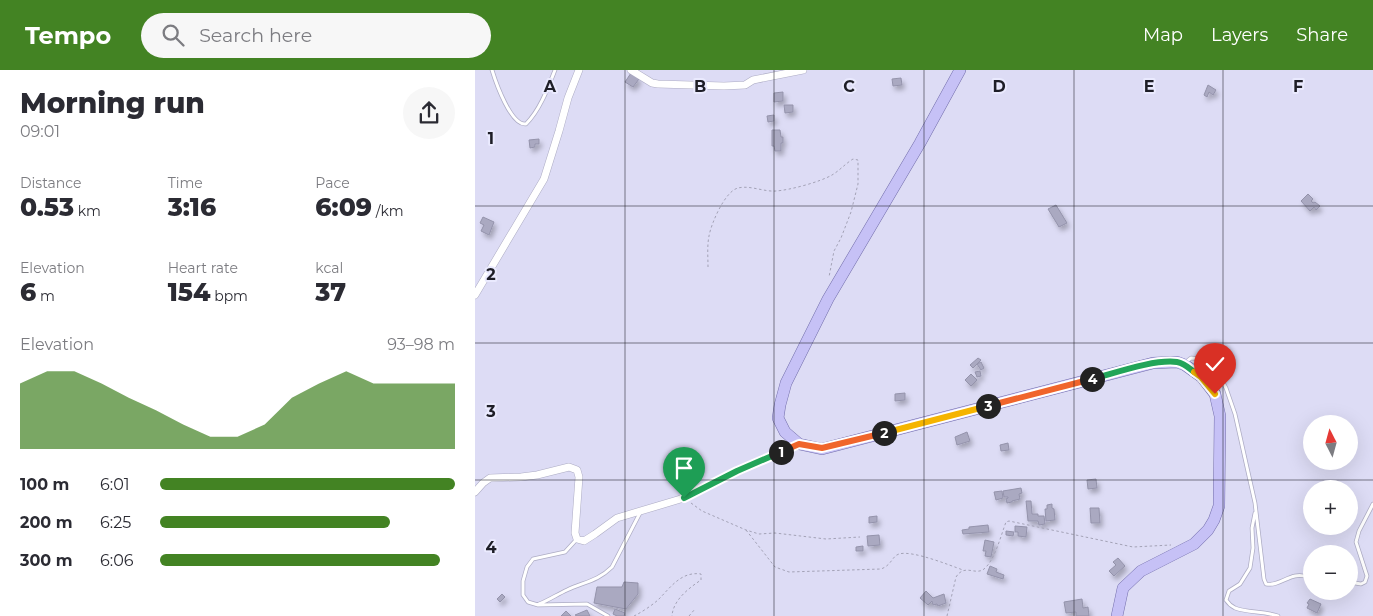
<!DOCTYPE html>
<html lang="en">
<head>
<meta charset="utf-8">
<style>
	body { margin:0; font-family:Montserrat,sans-serif; background:#f7f7f7; color:#2b2b33; height:100vh; display:flex; flex-direction:column; font-size:19px; white-space:nowrap }
	* { box-sizing:border-box; margin:0 }
	p { font-size:16px; color:#7c7c81 }
	.icon { flex:none; width:28px; height:28px; fill:none; stroke:currentColor; stroke-width:2; stroke-linecap:round; stroke-linejoin:round }
	.map { position:relative; flex:1; overflow:hidden }
	.details { display:flex; flex-direction:column; background:#fff; width:475px }
	.details>* { flex:none }
	.needle { width:32px; rotate:354deg }
	.buttons { position:absolute; left:828px; top:345px; display:grid; gap:10px }
	.buttons a { display:grid; place-items:center; width:55px; height:55px; border-radius:50%; background:#fff; box-shadow:0 5px 20px #0002; font-size:25px }
	.pin { position:absolute; display:grid; place-items:center; width:42px; height:42px; color:#fff; margin:-51px -21px; border-radius:50% 50% 50% 0; rotate:-45deg; box-shadow:0 0 5px #0007 }
	.pin .icon { rotate:45deg }
	.km { position:absolute; width:25px; height:25px; margin:-12px; border-radius:50%; background:#222; color:#fff; font-size:14px; line-height:25px; text-align:center }
	.round { display:grid; place-items:center; flex:none; width:52px; height:52px; border-radius:26px; background:#f7f7f7 }
	.head { display:flex; align-items:center; justify-content:space-between; height:85px; padding:0 20px }
	h1 { font-size:28px; font-weight:800; line-height:38px }
	.stats { display:grid; grid-template-columns:repeat(3,1fr); gap:8px; height:85px; padding:5px 20px }
	.stats div { display:grid; align-content:center }
	.stats b { font-size:25px; font-weight:800 }
	.stats small { font-size:14px; font-weight:400 }
	.stats p { font-size:14px }
	.chart { height:140px; padding:10px 20px }
	.chart p { display:flex; justify-content:space-between }
	.chart svg { width:100%; height:90px; margin-top:5px; fill:#438323; opacity:.7 }
	ul { padding:0 20px; list-style:none; font-size:16px }
	li { display:grid; grid-template-columns:80px 60px 1fr; align-items:center; height:38px }
	li i { height:12px; border-radius:6px; background:#438323 }
	header { display:flex; align-items:center; gap:30px; box-sizing:border-box; height:70px; padding:0 25px; background:#438323; color:#fff }
	header strong { font-size:24px }
	nav { display:flex; gap:28px; margin-inline-start:auto; font-size:18px }
	.search { width:350px; height:45px; background:#f7f7f7; display:flex; align-items:center; gap:12px; box-sizing:border-box; padding:0 18px; border-radius:28px; color:#7c7c81; font-size:19px }
	main { display:flex; flex:1; min-height:0 }
	.map>svg:first-child { display:block }
	.building { fill:#aaa9c1; stroke:#9493ab; filter:url(#shadow) }
	.lines { fill:none; stroke-linecap:round; stroke-linejoin:round }
	.service-casing { stroke:#adacc4; stroke-width:4.5 }
	.minor-casing { stroke:#adacc4; stroke-width:8 }
	.primary-casing { stroke:#726daa; stroke-width:12 }
	.path { stroke:#a3a2b6; stroke-width:1; stroke-dasharray:2.5 2.5; stroke-linecap:butt }
	.service { stroke:#fff; stroke-width:3 }
	.minor { stroke:#fff; stroke-width:7 }
	.primary { stroke:#c6c1f6; stroke-width:11 }
	.split-1-casing { stroke:#fff; stroke-width:10 }
	.split-2-casing { stroke:#fff; stroke-width:10 }
	.split-3-casing { stroke:#fff; stroke-width:10 }
	.split-4-casing { stroke:#fff; stroke-width:10 }
	.split-5-casing { stroke:#fff; stroke-width:10 }
	.split-6-casing { stroke:#fff; stroke-width:10 }
	.split-1 { stroke:#22a559; stroke-width:6 }
	.split-2 { stroke:#f0652b; stroke-width:6 }
	.split-3 { stroke:#f5b400; stroke-width:6 }
	.split-4 { stroke:#f0652b; stroke-width:6 }
	.split-5 { stroke:#22a559; stroke-width:6 }
	.split-6 { stroke:#f5b400; stroke-width:6 }
	.grid { fill:none; stroke:#1e1e27; stroke-width:1; stroke-opacity:0.55 }
	.grid-label { font-size:16px; text-anchor:middle; font-weight:bold; fill:#1e1e27; stroke:#eaeafe; stroke-width:4; stroke-linejoin:round; paint-order:stroke }
</style>
</head>
<body>
<header>
<strong>Tempo</strong>
<div class="search"><svg class="icon" aria-label="search" viewBox="0 0 24 24"><circle cx="10" cy="10" r="6"/><path d="M15 15l6 6"/></svg>Search here</div>
<nav><a>Map</a><a>Layers</a><a>Share</a></nav>
</header>
<main>
<section class="details">
<div class="head"><div><h1>Morning run</h1><p>09:01</p></div><a class="round"><svg class="icon" aria-label="share" viewBox="0 0 24 24"><path d="M12 15V3M7 8l5-5 5 5M5 13v7h14v-7"/></svg></a></div>
<div class="stats">
<div><p>Distance</p><b>0.53<small> km</small></b></div>
<div><p>Time</p><b>3:16</b></div>
<div><p>Pace</p><b>6:09<small> /km</small></b></div>
</div>
<div class="stats">
<div><p>Elevation</p><b>6<small> m</small></b></div>
<div><p>Heart rate</p><b>154<small> bpm</small></b></div>
<div><p>kcal</p><b>37</b></div>
</div>
<div class="chart"><p><span>Elevation</span>93–98 m</p>
<svg viewBox="0 0 160 44" preserveAspectRatio="none"><path d="M0 44V12L10 6L20 6L30 12L40 19L50 25L60 32L70 38L80 38L90 32L100 19L110 12L120 6L130 12L140 12L150 12L160 12V44z"/></svg>
</div>
<ul>
<li><b>100 m</b>6:01<i style="width:100%"></i></li>
<li><b>200 m</b>6:25<i style="width:78%"></i></li>
<li><b>300 m</b>6:06<i style="width:95%"></i></li>
</ul>
</section>
<div class="map">
<svg width="898" height="546" viewBox="0 0 898 546">
	<defs>
		<filter id="shadow"><feDropShadow dx="2.5" dy="4" stdDeviation="2.5" flood-color="#0004"/></filter>
	</defs>
	<rect width="100%" height="100%" fill="#dddcf5"/>
	<path class="building" d="M156 3 164 9 158 17 150 12Z
		M426 8 427 15 418 16 417 9Z
		M733 15 741 20 738 25 734 22 732 27 729 25Z
		M308 22V31L299 32V23Z
		M309 35H318V42L310 43Z
		M299 45V51L293 52 292 46Z
		M297 60H305L306 67H308V73H306V81H300L299 76H297Z
		M64 69V74H60V77L55 78 54 70Z
		M833 124 838 129 836 131 838 133 840 132 845 136 841 140 839 137 835 141 826 131Z
		M581 135 592 153 584 157 573 139Z
		M8 147 19 152 14 165 6 161 9 155 5 153Z
		M503 288 506 290 498 298 495 295Z
		M506 292 509 298 506 300 502 294Z
		M505 301 506 306 502 307 500 302Z
		M496 304 502 310 496 316 490 310Z
		M430 323V330L420 331V324Z
		M492 362 495 371 482 375 480 367Z
		M533 373 534 380 526 381 525 375Z
		M621 409 622 418 613 419 612 410Z
		M546 418 547 423 544 424 545 429 537 431V432L532 433 531 429 533 428V427H529L528 421Z
		M527 421 528 428 521 430 519 422Z
		M551 431H556L557 444H563V446H569L570 454 564 455 563 451H553Z
		M577 434V438L579 439 580 450 571 451 570 439H572V435Z
		M615 438H624L625 453H616Z
		M402 446V452L394 453V447Z
		M513 455 514 462 488 464 487 460 494 459V457Z
		M540 456 552 457 551 467 543 466V462H540Z
		M531 461 539 462 538 466 531 465Z
		M404 465 405 475 393 476 392 466Z
		M510 470 519 472 516 487 510 486 511 481H508Z
		M388 476V481H381V477Z
		M643 488 650 496 639 506 634 501 641 495 638 492Z
		M515 496 522 499 521 502 529 505 528 509 512 504Z
		M149 512 163 513V524L151 539 119 533 122 517H147Z
		M451 521 458 528 469 524 471 533 463 536 462 534 458 535 457 531 453 535 445 528Z
		M27 524 30 527 25 532 22 529Z
		M607 529 608 538 613 537 614 546H601V542L591 543 589 532Z
		M835 529 846 534 842 543 832 538 834 534 832 533Z
		M140 539 150 543 149 546H142L138 544Z
		M112 540 115 546H102L100 545Z
		M91 541 96 546H86Z"/>
	<g class="lines">
		<g class="service-casing">
			<path id="service" d="M17 0C21 13 36 56 51 54 65 40 73 18 80 0
				M711 292 716 288 728 289 739 296 751 318 760 344 780 433 789 509 791 514C802 516 810 508 820 506 825 505 831 506 836 508
				M780 443 777 458 778 478 775 498 765 514 754 521 751 530C753 533 756 536 760 538 773 543 789 541 803 546
				M101 470 90 482 58 489 52 497 48 511V525L53 532 63 535 112 534 133 546
				M874 512 886 514 890 512 892 506 881 472 884 461 898 434
				M64 534C74 530 83 524 92 520 109 512 123 511 137 497L165 443"/>
		</g>
		<g class="minor-casing">
			<path id="minor" d="M156 0 177 13 183 14 249 16 270 15 278 10 328 0
				M0 225 69 109 84 61 93 28 104 0
				M0 422 8 413 15 408 46 407 62 405 94 397 102 400 104 407 100 463 102 469 109 471 120 464 142 448 209 428 263 401 324 374"/>
		</g>
		<g class="primary-casing">
			<path id="primary" d="M485 0 445 73 353 229 311 313 305 335 303 348 310 362 324 374 347 379 678 293 702 292 710 295 727 307 740 324 745 346 744 436 739 450 733 460 719 474 666 501 648 518 642 546"/>
		</g>
		<path class="path" d="M233 197C233 187 232 176 234 166 236 154 250 121 263 118 275 115 289 122 301 121 315 120 345 112 357 105 364 101 370 94 378 89L383 90V114L376 142 366 168 359 181 354 207
			M216 433 227 441 271 460 284 464 300 463 351 469 385 467
			M271 460 300 497 314 502 406 499C417 495 417 486 424 484 437 480 474 495 488 500
			M159 546C167 542 176 536 183 530 195 518 206 501 226 504V510C214 518 198 530 197 546
			M214 546 220 539
			M472 546 481 507C490 493 500 506 509 499 520 490 526 465 531 452L534 451 658 477 696 475"/>
		<use href="#service" class="service"/>
		<use href="#minor" class="minor"/>
		<use href="#primary" class="primary"/>
	</g>
	<g class="lines">
		<g class="split-1-casing">
			<path id="split-1" d="M209 428 262 401 306 382"/>
		</g>
		<g class="split-2-casing">
			<path id="split-2" d="M306 382 324 374 347 378 409 363"/>
		</g>
		<g class="split-3-casing">
			<path id="split-3" d="M409 363 513 336"/>
		</g>
		<g class="split-4-casing">
			<path id="split-4" d="M513 336 617 309"/>
		</g>
		<g class="split-5-casing">
			<path id="split-5" d="M617 309C640 303 679 289 702 292 709 293 714 298 719 302"/>
		</g>
		<g class="split-6-casing">
			<path id="split-6" d="M719 302 726 307 740 324"/>
		</g>
		<use href="#split-1" class="split-1"/>
		<use href="#split-2" class="split-2"/>
		<use href="#split-3" class="split-3"/>
		<use href="#split-4" class="split-4"/>
		<use href="#split-5" class="split-5"/>
		<use href="#split-6" class="split-6"/>
	</g>
	<path class="grid" d="M150 0V546M299 0V546M449 0V546M599 0V546M748 0V546M0 136H898M0 273H898M0 410H898"/>
	<g class="grid-label">
		<text x="75" y="22">A</text>
		<text x="225" y="22">B</text>
		<text x="374" y="22">C</text>
		<text x="524" y="22">D</text>
		<text x="674" y="22">E</text>
		<text x="823" y="22">F</text>
		<text x="16" y="74">1</text>
		<text x="16" y="210">2</text>
		<text x="16" y="347">3</text>
		<text x="16" y="483">4</text>
	</g>
</svg>
<div class="buttons">
<a><svg class="needle" viewBox="-14 -14 28 28"><path d="M0-13l5 13h-10z" fill="#e53935"/><path d="M0 13l5-13h-10z" fill="#7c7c81"/></svg></a>
<a>+</a>
<a>−</a>
</div>
<div class="pin" style="left:209px;top:428px;background:#1e9e55"><svg class="icon" aria-label="arrive" viewBox="0 0 24 24"><path d="M6 21V4h12l-3 4 3 4H6"/></svg></div>
<div class="pin" style="left:740px;top:324px;background:#d93025"><svg class="icon" aria-label="check" viewBox="0 0 24 24"><path d="M5 12l5 5 9-10"/></svg></div>
<b class="km" style="left:306px;top:382px">1</b>
<b class="km" style="left:409px;top:363px">2</b>
<b class="km" style="left:513px;top:336px">3</b>
<b class="km" style="left:617px;top:309px">4</b>
</div>
</main>
</body>
</html>
